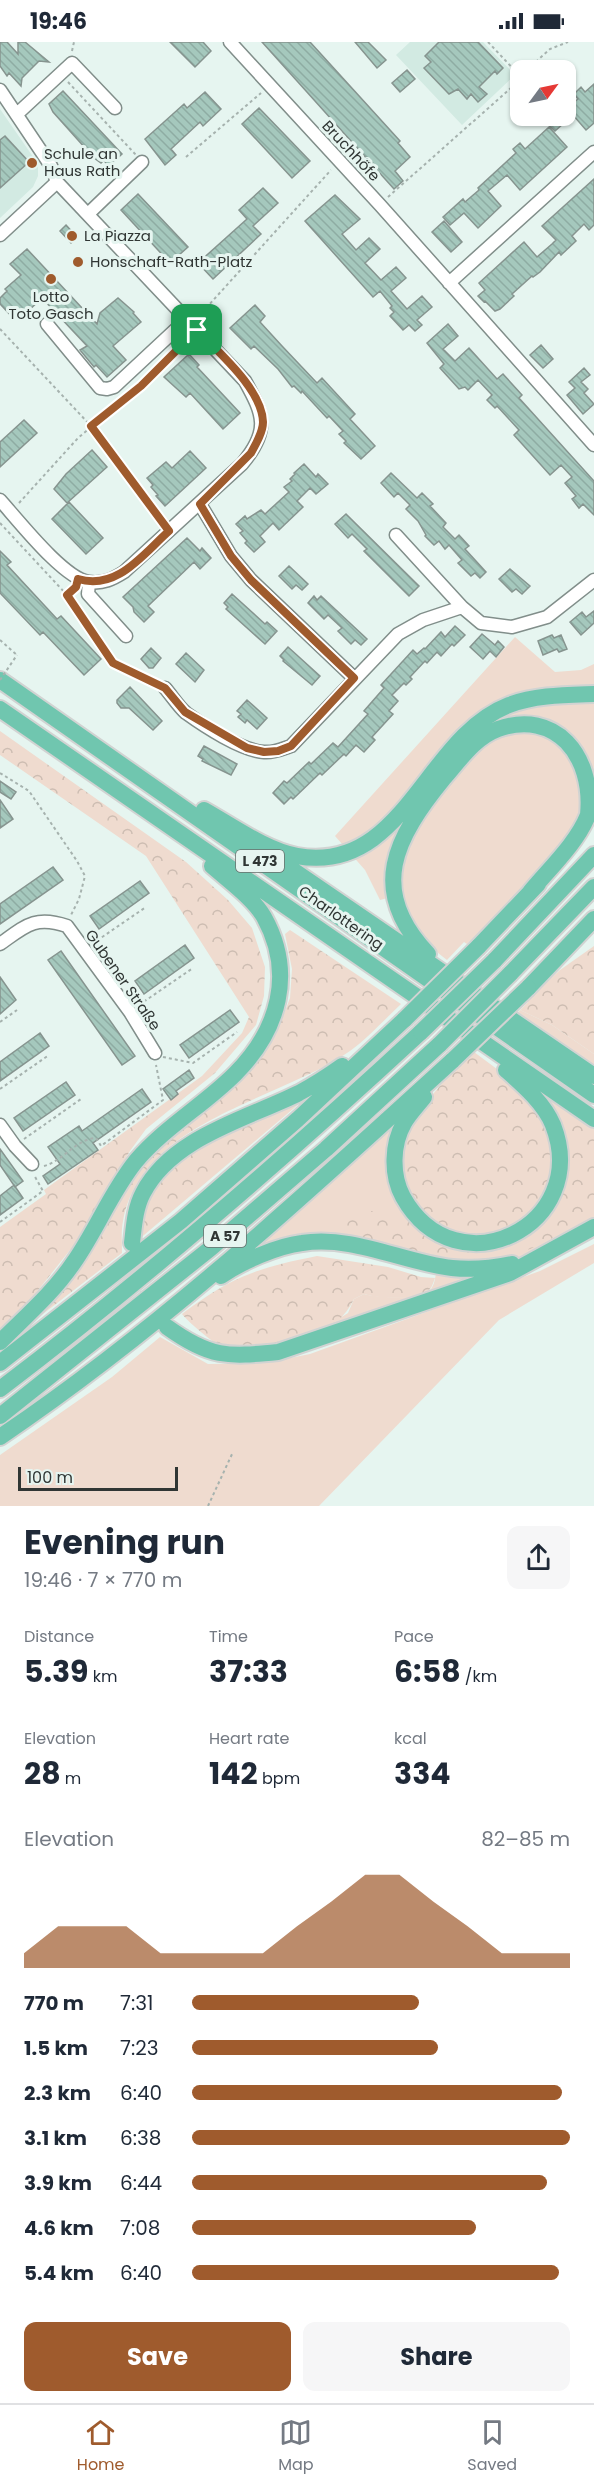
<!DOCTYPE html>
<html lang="en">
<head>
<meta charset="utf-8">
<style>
	body { margin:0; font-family:Poppins,sans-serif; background:#f6f6f7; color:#1f2937; height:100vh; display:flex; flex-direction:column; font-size:22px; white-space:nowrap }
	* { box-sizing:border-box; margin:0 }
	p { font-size:20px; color:#747a83 }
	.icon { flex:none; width:33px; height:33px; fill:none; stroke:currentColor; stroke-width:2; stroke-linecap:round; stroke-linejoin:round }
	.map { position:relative; height:1464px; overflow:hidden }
	.sheet { display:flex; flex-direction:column; background:#fff; flex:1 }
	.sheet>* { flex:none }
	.needle { width:39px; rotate:57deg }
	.controls { position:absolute; left:510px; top:18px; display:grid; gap:12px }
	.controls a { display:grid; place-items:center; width:66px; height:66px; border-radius:12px; background:#fff; box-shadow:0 2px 4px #0004; font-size:30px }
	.scale { position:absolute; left:18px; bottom:15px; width:160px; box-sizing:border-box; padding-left:6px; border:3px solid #303634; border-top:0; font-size:16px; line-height:21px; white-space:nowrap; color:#303634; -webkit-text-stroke:4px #e6f5f0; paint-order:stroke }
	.pin { position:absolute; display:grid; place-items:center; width:51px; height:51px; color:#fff; margin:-26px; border-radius:12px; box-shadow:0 3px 9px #0006 }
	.round { display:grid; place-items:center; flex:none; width:63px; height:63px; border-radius:12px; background:#f6f6f7 }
	.summary { display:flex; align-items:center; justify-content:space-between; height:102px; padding:0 24px }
	h1 { font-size:33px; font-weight:700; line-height:45px }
	.figures { display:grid; grid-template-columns:repeat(3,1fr); gap:9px; height:102px; padding:6px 24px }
	.figures div { display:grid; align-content:center }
	.figures b { font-size:30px; font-weight:700 }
	.figures small { font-size:16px; font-weight:400 }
	.figures p { font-size:16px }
	.chart { height:168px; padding:12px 24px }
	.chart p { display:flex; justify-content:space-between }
	.chart svg { width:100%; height:108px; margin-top:6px; fill:#9f5b2d; opacity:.7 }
	.primary-button { display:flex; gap:12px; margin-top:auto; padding:12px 24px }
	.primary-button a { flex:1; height:69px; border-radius:12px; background:#9f5b2d; color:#fff; font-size:24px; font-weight:700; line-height:69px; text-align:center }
	.primary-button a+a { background:#f6f6f7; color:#1f2937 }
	ul { padding:0 24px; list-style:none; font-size:20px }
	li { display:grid; grid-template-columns:96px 72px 1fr; align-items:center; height:45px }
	li i { height:15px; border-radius:8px; background:#9f5b2d }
	.status { display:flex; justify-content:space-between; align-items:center; height:42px; padding:0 30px; background:#fff; direction:ltr }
	.status svg { height:16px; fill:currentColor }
	.dock { display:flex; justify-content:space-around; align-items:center; height:84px; border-top:2px solid #e0e1e3; background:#fff; font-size:16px; color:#747a83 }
	.dock a { display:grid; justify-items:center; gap:3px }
	.dock .selected { color:#9f5b2d }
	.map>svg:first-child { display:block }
	.built { fill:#d2eae2 }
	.grass { fill:#efdbcf }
	.forest { fill:url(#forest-crowns) }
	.building { fill:url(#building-back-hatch); stroke:#86948f; stroke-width:1.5 }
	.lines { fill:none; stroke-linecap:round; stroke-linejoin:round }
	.highway-tunnel { stroke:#c2cfca; stroke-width:16; stroke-dasharray:16 8; stroke-linecap:butt }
	.minor-casing { stroke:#818e8a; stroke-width:15 }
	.highway-casing { stroke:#d1d3d2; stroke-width:20 }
	.path { stroke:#a6b2ae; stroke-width:2; stroke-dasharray:3 3; stroke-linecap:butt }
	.minor { stroke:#fff; stroke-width:12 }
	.highway { stroke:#70c6af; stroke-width:16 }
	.highway-bridge-casing { stroke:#d1d3d2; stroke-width:20; stroke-linecap:butt }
	.path-bridge { stroke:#a6b2ae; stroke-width:2; stroke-dasharray:3 3; stroke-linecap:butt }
	.highway-bridge { stroke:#70c6af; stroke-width:16 }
	.route-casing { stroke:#fff; stroke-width:12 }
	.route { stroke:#9f5b2d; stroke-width:8 }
	.poi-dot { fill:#9f5b2d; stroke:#e6f5f0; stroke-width:2 }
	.labels { text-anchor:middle; stroke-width:6; stroke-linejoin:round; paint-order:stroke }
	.shield { fill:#e6f5f0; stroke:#676f6c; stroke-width:1.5 }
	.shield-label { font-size:14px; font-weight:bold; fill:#303634 }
	.street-label { font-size:15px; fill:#303634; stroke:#e6f5f0 }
	.poi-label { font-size:15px; fill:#303634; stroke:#e6f5f0; text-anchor:start }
</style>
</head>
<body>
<div class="status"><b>19:46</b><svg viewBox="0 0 49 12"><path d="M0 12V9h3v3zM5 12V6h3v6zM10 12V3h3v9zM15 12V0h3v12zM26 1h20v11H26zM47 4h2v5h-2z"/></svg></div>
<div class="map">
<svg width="594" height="1464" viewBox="0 0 594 1464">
	<defs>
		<pattern id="forest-crowns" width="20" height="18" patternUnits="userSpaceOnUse" patternTransform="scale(1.5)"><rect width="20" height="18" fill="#efdbcf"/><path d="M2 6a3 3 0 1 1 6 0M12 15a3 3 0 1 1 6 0" fill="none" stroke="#cdbdb2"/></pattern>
		<pattern id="building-back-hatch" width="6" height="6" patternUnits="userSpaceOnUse" patternTransform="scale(1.5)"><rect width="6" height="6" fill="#a5c8bd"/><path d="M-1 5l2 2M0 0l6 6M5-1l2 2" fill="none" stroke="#8eaca3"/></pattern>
	</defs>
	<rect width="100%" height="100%" fill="#e6f5f0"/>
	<path class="built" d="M410 0H483L515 33 462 83 396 13Z
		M0 67 38 122V134L33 145 0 176V146L28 119 20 111 12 118 5 110 13 102 5 94 0 98Z"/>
	<path class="grass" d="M515 595 555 630 581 628 594 622V764L531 839 467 902 464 900 447 918C423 900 411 880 403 852L380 858 365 828 335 794Z
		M520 968 552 983 594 1012V1023L516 972Z
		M533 1042 594 1085V1178L520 1223 307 1297 348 1271 354 1257 364 1252C377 1256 420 1258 430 1248 436 1242 436 1229 437 1221L373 1205 251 1210 328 1144 398 1080Z
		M594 1202V1221L499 1278 319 1464H0V1413L112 1335 160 1295 208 1322 265 1321 310 1312 540 1229Z"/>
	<path class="forest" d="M0 689 186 820 228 858 252 886 265 925 264 954 256 983 215 1031 146 1087 130 1109 74 1203 32 1256 0 1287V1185L46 1152 44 1148 202 1034 242 991 249 975 146 814 0 713Z
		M290 888 401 962C384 978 368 996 350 1009 278 1059 142 1078 123 1179 121 1189 122 1201 122 1211L26 1285 133 1130 168 1094 252 1026 276 992 290 956 292 927 285 892Z
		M594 904V1012L552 983 520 968 528 960 526 958 560 928Z
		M470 1007 513 1039 548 1082 554 1130 537 1169 498 1193 467 1196 429 1178 403 1141 402 1104 411 1079Z
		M319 1045 137 1199 143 1167 175 1117Z
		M567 1079 578 1081 594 1089V1176L530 1207 517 1211 516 1200C565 1166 574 1143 561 1084Z
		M371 1169 404 1175 424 1189 483 1207 485 1214 481 1220C434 1222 379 1205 333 1195L327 1189C333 1173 356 1171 371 1169Z
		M317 1214 388 1225 421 1235 435 1236C433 1241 432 1246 428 1249 416 1258 379 1257 364 1252L354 1257C337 1294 289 1305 252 1307 245 1308 236 1310 229 1309 220 1307 188 1280 182 1272 231 1235 257 1226 317 1214Z"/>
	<path class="building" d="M0 0H7L18 12V0H25L49 20 39 19 22 36 21 44 9 31 7 34 0 24Z
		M170 0H203L211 9 195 25Z
		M262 0H310L400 99 398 101 410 115 395 129 403 139 394 147Z
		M355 0H368L386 18 377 26Z
		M439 0H478L503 26 497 32 495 29 479 45 487 52 478 60 471 52 467 57 458 47 449 52 424 26 431 20 425 14Z
		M407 28 415 37 400 50 392 41Z
		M594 42V81L586 88 573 73 555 89 549 83 559 74H566V67L578 57 574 52 581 45 585 50Z
		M63 49 122 112 108 125 104 118 101 121 94 116 53 70 49 62Z
		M205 50 221 67 203 84 200 80 171 107 176 113 165 123 145 97 184 62 187 66Z
		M259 66 310 119 292 136 242 82Z
		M549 85 567 105 520 148 507 133 488 149 501 164 478 186 464 171 450 183 443 175 463 157 465 160 479 148 478 146 516 111 513 107 520 101 525 107Z
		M5 94 29 120 0 146V98Z
		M594 137V183L589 188 584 182 572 194 576 199 561 213 559 210 540 230 533 235 532 234 512 252 514 254 500 267 495 269 485 259 484 260 478 254 485 248 479 241 524 200 537 215 552 202 556 198 542 184Z
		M263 146 278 161 253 184 261 192 213 237 198 221 247 177 239 168Z
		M138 152 188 205 170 221 121 168Z
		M335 153 360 177 342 192 356 208 369 196 380 207 365 221 381 238 396 225 406 236 391 249 407 267 422 254 432 265 417 278 422 283 415 289 409 283 403 288 390 274 394 270 390 266 392 264 380 249 373 255 305 179Z
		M444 179 462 200 451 210 432 190Z
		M66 183 77 195 71 201 60 189Z
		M27 207 97 282 100 271 118 256 134 270 133 271 141 280 113 304 126 318 107 335 96 323 94 325 80 308 87 304 42 256 27 270 24 268 14 277 0 262V256L7 249 5 247 21 233 10 222Z
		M255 263 265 274 260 280 282 304 317 341 322 336 355 372 350 377 375 404 361 417 344 401 346 399 339 392 343 389 329 374 327 376 302 349 301 351 294 344 292 345 278 327 254 304 251 307 230 286Z
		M448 282 458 294 443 307 455 319 469 306 497 337 503 332 522 353 519 356 594 439V473L583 462 579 466 572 457 576 454 565 441 572 435 561 423 550 433 514 393 519 388 497 364 495 366 487 358 492 353 478 338 468 348 465 345 459 347 440 326 444 322 427 301Z
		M541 303 553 317 543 326 530 313Z
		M189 312 199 323 197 325 240 371 223 387 190 351 186 355 164 335Z
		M584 326 590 333 581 340 588 347 584 351 594 362 583 372 567 353 575 346 569 340Z
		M24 378 37 391 0 425V400Z
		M92 408 107 425 67 461 54 447 66 432Z
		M190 409 206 426 165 464 156 454 158 453 151 445 153 443 147 436 166 420 172 426Z
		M304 422 316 435 318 432 328 442 316 452 310 446 297 459 303 465 279 488 273 481 260 494 265 500 254 510 245 501 247 499 240 491 243 489 236 482 245 474 247 477 261 468 265 472 289 450 284 445 292 439 290 437 295 432 294 431Z
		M391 431 417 456 422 451 433 462 430 464 446 481 443 485 455 497 459 493 469 504 465 507 486 530 480 536 475 531 471 534 458 521 462 518 449 503 445 507 439 499 434 503 425 494 426 493 418 479 406 467 410 463 398 451 394 455 381 441Z
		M69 460 103 496 86 512 52 477Z
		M346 472 419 544 409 554 364 509 367 507 352 492 348 496 335 482Z
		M187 496 200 509 202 506 211 516 200 527 194 520 148 564 154 570 144 580 134 570 133 565 123 555Z
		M0 509 11 520 7 523 57 577 61 574 101 617 84 633 43 590 40 593 0 551Z
		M289 524 308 542 302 548 296 543 292 547 279 534Z
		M510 527 530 544 522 552 516 547 512 550 499 537Z
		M232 552 265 582 267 580 277 589 265 602 226 567 228 565 224 561Z
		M314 554 317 558 321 554 367 597 361 603 355 598 351 602 338 589 342 586 328 573 324 577 308 561Z
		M594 569V581L581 593 570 580 582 570 586 575Z
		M455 584 465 593 454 604 452 602 441 614 437 610 427 621 425 619 410 635 412 637 406 643 404 641 392 653 398 659 389 669 393 672 372 695 375 698 364 710 356 703 346 714 344 712 322 733 320 731 293 757 291 755 284 762 273 751 284 739 287 741 309 720 311 722 333 701 338 705 368 672 364 669 384 646 381 643 413 608 417 612 424 606 425 607 441 590 445 595Z
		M482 592 495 603 498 599 504 605 496 615 490 609 483 617 470 605Z
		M552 593 554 596 561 593 567 607 559 610 557 607 543 613 538 599Z
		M288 605 320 634 312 643 283 619 284 618 280 614Z
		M151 606 161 616 153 626H149L141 617Z
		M186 611 204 628 195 640 176 622Z
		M130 645 162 679 153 688 129 666H121L117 661V658Z
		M247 658 267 676 257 687 247 678 245 681 238 675 241 672 237 669Z
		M204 704 237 722 231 733 202 719 203 717 198 714Z
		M0 739 16 750 11 757 0 750Z
		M0 758 13 777 0 786Z
		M53 825 63 838 0 882V862Z
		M140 839 149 851 99 887 90 874Z
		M185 903 194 916 144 952 135 939Z
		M61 909 135 1014 122 1023 48 918Z
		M0 935 16 958 0 972Z
		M230 968 239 980 189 1016 180 1003Z
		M40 991 49 1004 0 1039V1020Z
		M189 1028 194 1036 176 1049 178 1052 171 1058 163 1047Z
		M66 1040 75 1053 23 1089 14 1076Z
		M142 1047 151 1060 93 1101 98 1108 48 1142 43 1134 60 1122 48 1105 79 1084 82 1089Z
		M0 1107 23 1139 15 1145 0 1123Z
		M14 1143 23 1156 0 1173V1154Z"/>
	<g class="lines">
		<path class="highway-tunnel" d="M132 1201C140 1232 151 1258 167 1285"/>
		<g class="minor-casing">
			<path id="minor" d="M230 0 380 163 594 403
				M0 48 51 124 57 140 245 339C264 373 270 389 242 422L124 530C113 537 103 542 89 540 64 537 18 478 0 458
				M17 72 72 21 115 66
				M88 172 142 120
				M0 193 57 140
				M449 241 594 110
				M47 282 100 346 107 347 114 345 187 277
				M200 462 231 514 251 538 354 636
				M396 493 462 565
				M89 540 88 552 126 594
				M165 646C172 654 178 664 186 671 204 684 242 709 264 710 274 711 282 707 291 704L398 592 423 578 462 565 481 581 512 585 547 575 594 538
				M0 902C25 884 35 873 67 884L130 970 155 1011
				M0 1083 15 1104 32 1122"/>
		</g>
		<g class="highway-casing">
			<path id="highway" d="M0 638 594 1053
				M0 667 594 1077
				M204 768C231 783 267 809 297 814 404 833 425 695 509 663 535 653 566 653 594 652
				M268 811 594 1034
				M478 905 538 842
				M428 912C367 848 395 796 444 736 460 718 474 696 498 687 555 667 594 713 588 773 577 801 549 827 530 850
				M494 919 594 813
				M510 932 594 845
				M528 946 594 877
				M424 1055C417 1064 409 1072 404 1081 392 1102 391 1133 403 1155 456 1250 592 1184 553 1083 544 1061 523 1043 506 1028
				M132 1201C134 1184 135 1166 143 1151 172 1095 247 1077 299 1051 314 1043 328 1034 342 1024
				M221 1234C241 1220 277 1204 302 1201 353 1193 402 1220 452 1226 471 1228 493 1226 512 1222
				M167 1285C210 1316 227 1315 278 1310L510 1231 594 1185
				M0 1300C25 1275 54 1250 74 1220 97 1187 111 1150 136 1119 165 1085 204 1063 235 1032 279 988 295 931 264 875 254 857 228 838 212 824
				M0 1321 181 1179 298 1077 405 977
				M0 1347C147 1236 286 1115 421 990
				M0 1374 211 1206 326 1107 440 1002
				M0 1395C163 1285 308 1150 453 1018"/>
		</g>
		<path class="path" d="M488 0 520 34
			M72 9 74 0
			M527 28 550 7 568 0
			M68 40 136 113
			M186 115 261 51
			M388 155 520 38
			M198 275 331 128
			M0 287 91 384 162 480
			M19 461 78 396 141 343 189 296
			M0 481 67 553
			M74 547 67 553 113 621 154 641
			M0 598 17 613
			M0 731 29 749 77 819 85 834 79 857 71 873
			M92 902 146 865
			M139 963 193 926
			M0 980 17 968
			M163 1015 193 1021 237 990
			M0 1047 49 1013
			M24 1097 81 1057
			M44 1124C63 1119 76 1097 96 1096L101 1104 163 1058 156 1023
			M0 1180 43 1149 34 1133
			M208 1464 233 1410"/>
		<use href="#minor" class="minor"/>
		<use href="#highway" class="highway"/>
		<g class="highway-bridge-casing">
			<path id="highway-bridge" d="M405 977 478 905
				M421 990 494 919
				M440 1002 510 932
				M453 1018 528 946"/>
		</g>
		<path class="path-bridge" d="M0 638 17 613"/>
		<use href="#highway-bridge" class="highway-bridge"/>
	</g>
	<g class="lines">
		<g class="route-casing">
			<path id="route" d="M197 288C218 310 262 347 263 380 263 390 256 402 251 411L200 462 231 514 251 538 354 636 291 704 278 709 264 710 247 706 185 670 165 646 113 621 67 553 76 545 78 537C117 549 143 512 169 489L91 384 141 344Z"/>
		</g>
		<use href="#route" class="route"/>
	</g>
	<g class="poi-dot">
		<circle cx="32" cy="121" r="6"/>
		<circle cx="72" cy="194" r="6"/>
		<circle cx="78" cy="220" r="6"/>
		<circle cx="51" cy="237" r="6"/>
	</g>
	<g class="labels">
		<g class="shield">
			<rect x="236" y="808" width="48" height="22" rx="4.5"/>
			<rect x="204" y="1183" width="42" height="22" rx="4.5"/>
		</g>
		<g class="shield-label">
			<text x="260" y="824">L 473</text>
			<text x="225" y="1199">A 57</text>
		</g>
		<g class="street-label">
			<text transform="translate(351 109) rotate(47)" y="5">Bruchhöfe</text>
			<text transform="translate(341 876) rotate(35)" y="5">Charlottering</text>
			<text transform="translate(123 938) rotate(55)" y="5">Gubener Straße</text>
		</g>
		<g class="poi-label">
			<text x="44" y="117">Schule an<tspan x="44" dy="17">Haus Rath</tspan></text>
			<text x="84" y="199">La Piazza</text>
			<text x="90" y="225">Honschaft-Rath-Platz</text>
			<text x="51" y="260" text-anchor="middle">Lotto<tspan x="51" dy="17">Toto Gasch</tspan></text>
		</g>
	</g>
</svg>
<div class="controls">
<a><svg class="needle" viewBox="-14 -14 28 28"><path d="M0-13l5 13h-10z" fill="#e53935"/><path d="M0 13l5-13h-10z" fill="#747a83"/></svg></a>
</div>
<div class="scale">100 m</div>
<div class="pin" style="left:197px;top:288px;background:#1e9e55"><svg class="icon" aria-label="arrive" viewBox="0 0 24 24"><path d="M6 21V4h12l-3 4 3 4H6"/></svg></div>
</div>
<section class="sheet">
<div class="summary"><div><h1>Evening run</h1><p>19:46 · 7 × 770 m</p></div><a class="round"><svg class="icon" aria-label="share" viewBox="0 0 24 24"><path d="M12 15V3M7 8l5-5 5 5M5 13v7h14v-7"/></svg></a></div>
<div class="figures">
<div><p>Distance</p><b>5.39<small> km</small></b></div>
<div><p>Time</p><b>37:33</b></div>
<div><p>Pace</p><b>6:58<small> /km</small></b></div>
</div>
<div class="figures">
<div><p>Elevation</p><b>28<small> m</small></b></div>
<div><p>Heart rate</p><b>142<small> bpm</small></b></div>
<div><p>kcal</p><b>334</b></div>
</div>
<div class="chart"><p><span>Elevation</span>82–85 m</p>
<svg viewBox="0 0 160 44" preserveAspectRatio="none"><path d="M0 44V38L10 27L20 27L30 27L40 38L50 38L60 38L70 38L80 27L90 17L100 6L110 6L120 17L130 27L140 38L150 38L160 38V44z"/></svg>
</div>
<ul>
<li><b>770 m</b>7:31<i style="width:60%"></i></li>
<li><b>1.5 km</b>7:23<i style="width:65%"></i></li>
<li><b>2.3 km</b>6:40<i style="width:98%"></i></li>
<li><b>3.1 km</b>6:38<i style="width:100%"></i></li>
<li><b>3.9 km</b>6:44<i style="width:94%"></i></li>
<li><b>4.6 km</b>7:08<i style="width:75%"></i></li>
<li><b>5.4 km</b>6:40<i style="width:97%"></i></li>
</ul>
<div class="primary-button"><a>Save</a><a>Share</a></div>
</section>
<nav class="dock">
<a class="selected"><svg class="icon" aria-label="home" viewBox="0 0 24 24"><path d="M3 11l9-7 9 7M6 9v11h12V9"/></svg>Home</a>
<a><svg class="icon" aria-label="map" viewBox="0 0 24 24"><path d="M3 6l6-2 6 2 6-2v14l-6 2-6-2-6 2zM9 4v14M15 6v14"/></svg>Map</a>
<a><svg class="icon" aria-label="saved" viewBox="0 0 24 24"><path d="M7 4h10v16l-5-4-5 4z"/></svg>Saved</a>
</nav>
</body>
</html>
